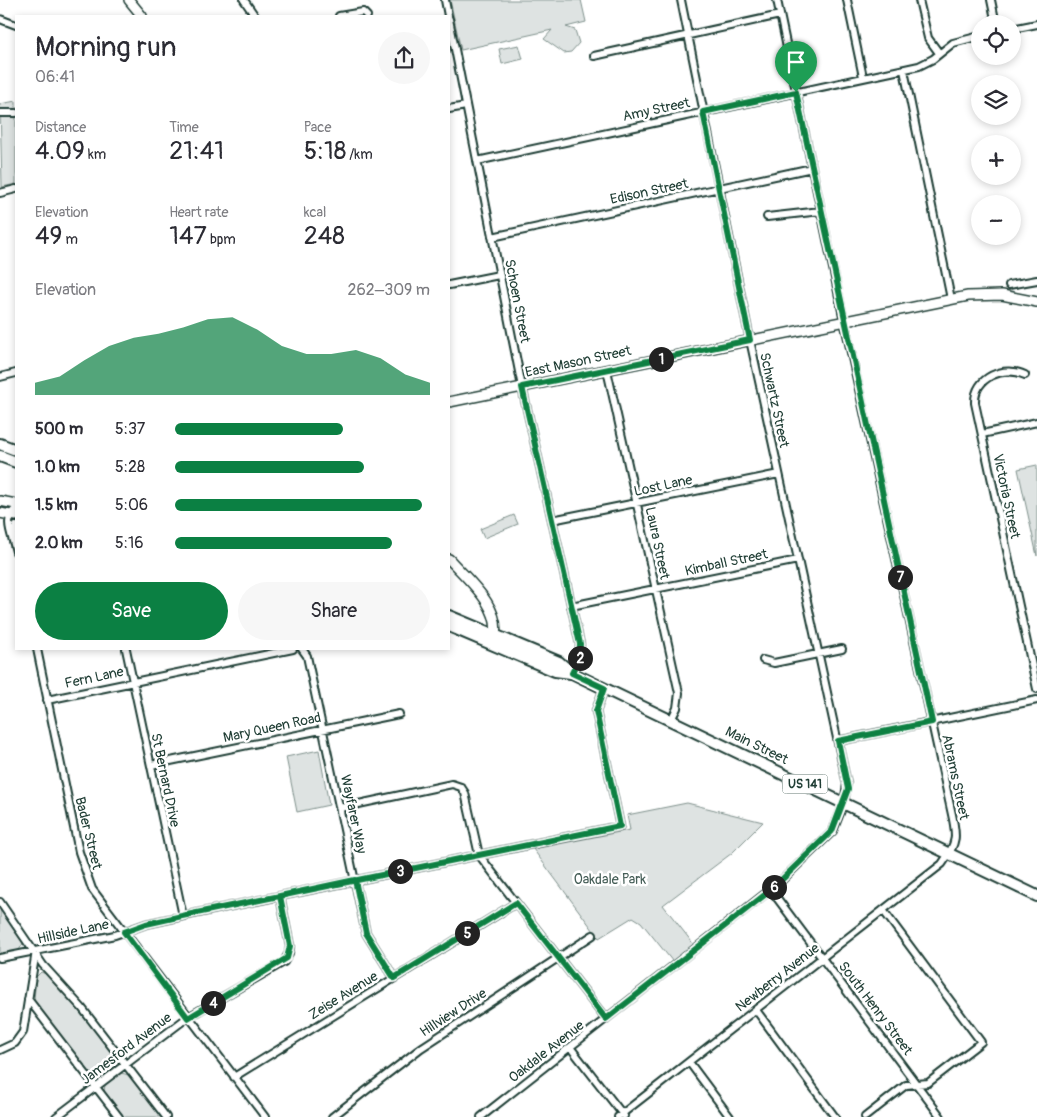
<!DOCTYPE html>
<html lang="en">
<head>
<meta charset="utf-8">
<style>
	body { margin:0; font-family:Pangolin,sans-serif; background:#f7f7f7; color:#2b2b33; height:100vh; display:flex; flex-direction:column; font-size:19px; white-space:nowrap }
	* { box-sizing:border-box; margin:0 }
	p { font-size:16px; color:#7c7c81 }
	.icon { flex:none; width:28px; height:28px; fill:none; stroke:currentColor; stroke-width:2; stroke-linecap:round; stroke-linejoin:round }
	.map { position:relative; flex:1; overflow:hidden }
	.side { position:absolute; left:15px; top:15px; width:435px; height:635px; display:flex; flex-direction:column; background:#fff; border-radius:0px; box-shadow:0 2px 8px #0003 }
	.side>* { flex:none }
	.controls { position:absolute; left:971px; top:15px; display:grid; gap:10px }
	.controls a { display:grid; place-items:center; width:50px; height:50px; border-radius:50%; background:#fff; box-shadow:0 2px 8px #0003; font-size:25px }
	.pin { position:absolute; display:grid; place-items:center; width:42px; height:42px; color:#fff; margin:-51px -21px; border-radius:50% 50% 50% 0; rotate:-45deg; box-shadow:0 0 5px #0007 }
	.pin .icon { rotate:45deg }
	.km { position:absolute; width:25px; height:25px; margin:-12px; border-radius:50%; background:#222; color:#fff; font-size:14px; line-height:25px; text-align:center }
	.round { display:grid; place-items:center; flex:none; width:52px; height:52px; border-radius:26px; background:#f7f7f7 }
	.overview { display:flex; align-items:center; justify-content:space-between; height:85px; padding:0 20px }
	h1 { font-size:28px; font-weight:600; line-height:38px }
	.metrics { display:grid; grid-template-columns:repeat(3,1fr); gap:8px; height:85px; padding:5px 20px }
	.metrics div { display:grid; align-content:center }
	.metrics b { font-size:25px; font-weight:600 }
	.metrics small { font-size:14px; font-weight:400 }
	.metrics p { font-size:14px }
	.chart { height:140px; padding:10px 20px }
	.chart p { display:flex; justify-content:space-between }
	.chart svg { width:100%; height:90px; margin-top:5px; fill:#0b8043; opacity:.7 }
	.cta { display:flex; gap:10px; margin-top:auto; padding:10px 20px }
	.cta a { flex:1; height:58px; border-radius:30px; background:#0b8043; color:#fff; font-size:20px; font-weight:600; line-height:58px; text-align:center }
	.cta a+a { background:#f7f7f7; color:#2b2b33 }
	ul { padding:0 20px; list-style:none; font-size:16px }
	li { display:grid; grid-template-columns:80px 60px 1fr; align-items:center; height:38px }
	li i { height:12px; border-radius:6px; background:#0b8043 }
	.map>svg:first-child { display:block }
	.green { fill:#dee3e2; stroke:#7e908b }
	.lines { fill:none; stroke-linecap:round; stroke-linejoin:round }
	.minor-casing { stroke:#1f3d34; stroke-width:10 }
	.secondary-casing { stroke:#1f3d34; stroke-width:12 }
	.primary-casing { stroke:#1f3d34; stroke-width:14 }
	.minor { stroke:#fff; stroke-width:6 }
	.secondary { stroke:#fff; stroke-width:9 }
	.primary { stroke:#fff; stroke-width:10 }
	.route-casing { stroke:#fff; stroke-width:10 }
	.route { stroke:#0b8043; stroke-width:6 }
	.labels { text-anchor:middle; stroke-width:5; stroke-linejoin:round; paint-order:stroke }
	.shield { fill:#fff; stroke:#627771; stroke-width:1 }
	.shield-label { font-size:12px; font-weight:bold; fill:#1f3d34 }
	.street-label { font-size:14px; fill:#1f3d34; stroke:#fff }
	.park-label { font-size:14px; fill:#455e57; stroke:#fff }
</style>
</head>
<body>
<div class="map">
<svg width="1037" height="1117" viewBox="0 0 1037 1117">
	<rect width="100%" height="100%" fill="#fff"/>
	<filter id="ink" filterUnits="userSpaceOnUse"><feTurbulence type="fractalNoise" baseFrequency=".02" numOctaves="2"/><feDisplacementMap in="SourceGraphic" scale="10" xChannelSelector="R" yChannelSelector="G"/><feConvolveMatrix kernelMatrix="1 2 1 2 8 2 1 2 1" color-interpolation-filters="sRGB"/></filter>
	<g filter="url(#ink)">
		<path class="green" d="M450 0H581L586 22 566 27 575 30 579 43 571 52 564 53 544 39 552 30 461 50Z
			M519 45 523 59 502 64 499 49Z
			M16 101V184L2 187 0 104Z
			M1037 465V556L1018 469Z
			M514 515 518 524 484 538 480 529Z
			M319 750 329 805 297 812 286 757Z
			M687 803 763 822 732 853 663 905 695 946 673 962 641 922 633 917 599 938 533 849 630 830 627 815Z
			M0 909 24 942 19 950 0 954Z
			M41 972 48 975 81 1012 117 1059 116 1065 96 1079 92 1076 34 1000 36 977Z
			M121 1073 129 1075 162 1117H123L104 1091 105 1085Z"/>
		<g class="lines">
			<g class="minor-casing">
				<path id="minor" d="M244 0 255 16
					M445 0 448 16
					M847 0 863 77
					M919 0 928 38 939 53
					M991 0 996 24
					M339 16 363 12 367 16
					M0 19 16 25
					M449 19 522 387 580 644 579 659 572 673
					M1012 29 1037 24
					M594 56 780 15
					M904 70 951 299
					M449 109 466 106
					M0 113H16
					M477 161 919 66 933 59 953 43 980 36
					M0 193 16 189
					M767 217 821 211
					M492 237 812 168
					M449 285 499 275
					M1009 285 1037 280
					M607 370 679 693 677 708 671 720
					M1025 375C1004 365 974 377 975 403L1037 689
					M0 377 16 373
					M982 434 1037 422
					M16 509C2 519 13 537 16 552
					M552 520 779 474
					M13 538 16 526
					M571 606 798 560
					M37 649 79 852 92 889 265 1117
					M126 649 183 916
					M302 649 307 656 366 933 394 978
					M763 660 774 663 842 649
					M47 700 293 649
					M838 741 1037 700
					M151 765 399 714
					M340 808 452 784 461 787 465 793 479 855 606 1019
					M771 890 941 1117
					M0 902 43 965 82 1008 166 1117
					M0 958 115 935 146 924 183 916 620 826 596 711 604 688
					M28 999 119 1117
					M756 1010 835 1117
					M570 1047 624 1116
					M0 1050 15 1043 23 1032 36 951
					M689 1062 730 1117
					M234 1077 516 903
					M56 1117 188 1017 284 962 289 953 290 946 280 896
					M332 1117 421 1048 593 935
					M481 1117 780 882 833 831 844 803 847 784 750 340 681 0
					M618 1117 942 864C958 842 957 836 951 810L844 321 777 0
					M865 1117 906 1085 928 1083 981 1042 883 910"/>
			</g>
			<g class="secondary-casing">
				<path id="secondary" d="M129 0 142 16
					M449 402 968 296 1002 295 1037 302
					M0 501 16 504
					M0 513 16 516
					M449 559C467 579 504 609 494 639"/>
			</g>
			<g class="primary-casing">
				<path id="primary" d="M0 444 16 450
					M0 456 16 462
					M449 616 559 662 572 673 1037 896
					M449 626 555 671 571 673"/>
			</g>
			<use href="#minor" class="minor"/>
			<use href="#secondary" class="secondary"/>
			<use href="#primary" class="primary"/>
		</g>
	</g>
	<g class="lines" filter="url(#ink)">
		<g class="route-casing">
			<path id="route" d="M796 92 703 112 750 340 522 387 580 644 579 659 572 673 604 688 596 711 620 826 182 916 146 924 124 932 188 1018 287 958 290 946 280 896 355 880 366 933 394 978 516 903 606 1019 771 890 832 831 848 789 838 741 932 722 796 92"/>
		</g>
		<use href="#route" class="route"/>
	</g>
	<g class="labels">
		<rect class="shield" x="782.5" y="774.5" width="45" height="19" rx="4"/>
		<g class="shield-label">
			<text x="805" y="788">US 141</text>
		</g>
		<g class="street-label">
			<text transform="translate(656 109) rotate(-12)" y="5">Amy Street</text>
			<text transform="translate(649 191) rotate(-12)" y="5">Edison Street</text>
			<text transform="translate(518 301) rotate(79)" y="5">Schoen Street</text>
			<text transform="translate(578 361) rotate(-12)" y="5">East Mason Street</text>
			<text transform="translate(775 400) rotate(78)" y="5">Schwartz Street</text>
			<text transform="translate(663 485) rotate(-12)" y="5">Lost Lane</text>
			<text transform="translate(1007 496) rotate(78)" y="5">Victoria Street</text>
			<text transform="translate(658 543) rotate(78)" y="5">Laura Street</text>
			<text transform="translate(726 562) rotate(-12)" y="5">Kimball Street</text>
			<text transform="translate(94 677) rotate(-12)" y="5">Fern Lane</text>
			<text transform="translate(272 727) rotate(-12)" y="5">Mary Queen Road</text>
			<text transform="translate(757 745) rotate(26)" y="5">Main Street</text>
			<text transform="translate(956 777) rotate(78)" y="5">Abrams Street</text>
			<text transform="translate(166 780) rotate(78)" y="5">St Bernard Drive</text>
			<text transform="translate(354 814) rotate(78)" y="5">Wayfarer Way</text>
			<text transform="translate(89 833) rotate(76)" y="5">Bader Street</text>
			<text transform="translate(73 931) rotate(-12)" y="5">Hillside Lane</text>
			<text transform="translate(777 977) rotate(-38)" y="5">Newberry Avenue</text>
			<text transform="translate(343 995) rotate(-32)" y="5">Zeise Avenue</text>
			<text transform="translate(876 1008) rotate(53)" y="5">South Henry Street</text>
			<text transform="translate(453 1012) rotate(-33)" y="5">Hillview Drive</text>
			<text transform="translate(126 1048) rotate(-37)" y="5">Jamesford Avenue</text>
			<text transform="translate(546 1051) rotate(-38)" y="5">Oakdale Avenue</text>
		</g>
		<g class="park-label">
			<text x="610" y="884">Oakdale Park</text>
		</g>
	</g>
</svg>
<div class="controls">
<a><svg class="icon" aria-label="locate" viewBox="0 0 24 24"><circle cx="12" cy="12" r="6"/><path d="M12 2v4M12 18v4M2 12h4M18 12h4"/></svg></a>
<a><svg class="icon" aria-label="layers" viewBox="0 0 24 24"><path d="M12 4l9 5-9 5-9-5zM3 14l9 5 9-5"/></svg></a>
<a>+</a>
<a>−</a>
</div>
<div class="pin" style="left:796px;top:92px;background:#1e9e55"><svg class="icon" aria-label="arrive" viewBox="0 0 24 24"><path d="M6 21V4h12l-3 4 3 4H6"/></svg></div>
<b class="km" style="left:661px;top:359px">1</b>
<b class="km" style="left:580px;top:658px">2</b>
<b class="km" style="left:400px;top:871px">3</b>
<b class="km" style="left:213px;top:1003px">4</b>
<b class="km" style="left:467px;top:933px">5</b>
<b class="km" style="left:774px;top:887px">6</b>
<b class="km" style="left:900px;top:577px">7</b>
<section class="side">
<div class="overview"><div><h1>Morning run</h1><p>06:41</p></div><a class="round"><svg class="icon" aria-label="share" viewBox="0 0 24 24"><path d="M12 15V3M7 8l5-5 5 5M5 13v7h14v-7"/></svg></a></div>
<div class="metrics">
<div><p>Distance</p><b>4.09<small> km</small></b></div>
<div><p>Time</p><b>21:41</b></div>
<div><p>Pace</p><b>5:18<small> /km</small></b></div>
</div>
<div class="metrics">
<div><p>Elevation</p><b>49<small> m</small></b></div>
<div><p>Heart rate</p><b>147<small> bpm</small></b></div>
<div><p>kcal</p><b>248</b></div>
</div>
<div class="chart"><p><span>Elevation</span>262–309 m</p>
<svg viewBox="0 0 160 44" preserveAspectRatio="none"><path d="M0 44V38L10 35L20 27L30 20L40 16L50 14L60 11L70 7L80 6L90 12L100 20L110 24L120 24L130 22L140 26L150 34L160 38V44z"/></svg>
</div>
<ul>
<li><b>500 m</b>5:37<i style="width:66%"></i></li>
<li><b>1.0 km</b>5:28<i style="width:74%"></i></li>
<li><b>1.5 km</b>5:06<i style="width:97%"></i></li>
<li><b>2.0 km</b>5:16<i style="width:85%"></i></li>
</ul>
<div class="cta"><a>Save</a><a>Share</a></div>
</section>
</div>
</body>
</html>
